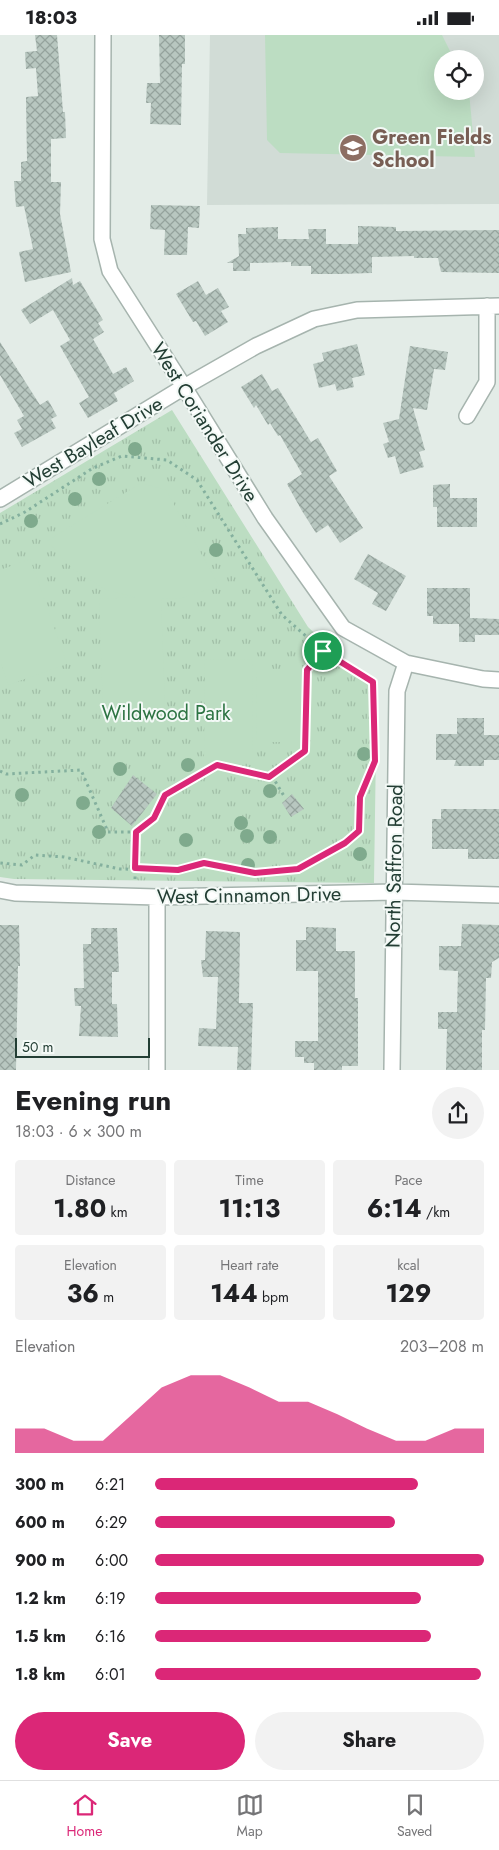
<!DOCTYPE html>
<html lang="en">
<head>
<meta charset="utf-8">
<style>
	body { margin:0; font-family:Jost,sans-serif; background:#f2f2f2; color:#202124; height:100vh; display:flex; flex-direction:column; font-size:19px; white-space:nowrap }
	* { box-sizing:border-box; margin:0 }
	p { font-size:16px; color:#757577 }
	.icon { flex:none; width:28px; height:28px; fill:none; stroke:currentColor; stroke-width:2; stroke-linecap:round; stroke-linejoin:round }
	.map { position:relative; height:1035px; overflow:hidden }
	.details { display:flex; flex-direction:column; background:#fff; flex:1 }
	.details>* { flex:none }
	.controls { position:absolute; left:434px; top:15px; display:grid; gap:10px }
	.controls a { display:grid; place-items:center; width:50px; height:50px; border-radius:50%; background:#fff; box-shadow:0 5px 20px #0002; font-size:25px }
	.scale { position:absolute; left:15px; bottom:12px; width:135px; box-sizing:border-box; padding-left:5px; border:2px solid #233e34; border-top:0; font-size:14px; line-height:18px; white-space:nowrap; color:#233e34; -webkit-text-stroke:4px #f3f9f6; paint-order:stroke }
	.pin { position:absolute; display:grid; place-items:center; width:42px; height:42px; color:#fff; margin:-21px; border:2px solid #fff; border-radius:50%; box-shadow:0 1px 5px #0007 }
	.round { display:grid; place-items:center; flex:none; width:52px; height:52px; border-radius:26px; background:#f2f2f2 }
	.head { display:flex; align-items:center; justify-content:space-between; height:85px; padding:0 15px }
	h1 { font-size:28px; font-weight:700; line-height:38px }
	.metrics { display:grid; grid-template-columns:repeat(3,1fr); gap:8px; height:85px; padding:5px 15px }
	.metrics div { display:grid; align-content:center; border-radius:5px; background:#f2f2f2; text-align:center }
	.metrics b { font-size:25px; font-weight:700 }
	.metrics small { font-size:14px; font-weight:400 }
	.metrics p { font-size:14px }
	.chart { height:140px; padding:10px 15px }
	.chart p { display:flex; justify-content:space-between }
	.chart svg { width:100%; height:90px; margin-top:5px; fill:#db2777; opacity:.7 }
	.primary-button { display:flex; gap:10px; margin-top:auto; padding:10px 15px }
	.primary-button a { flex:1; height:58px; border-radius:30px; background:#db2777; color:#fff; font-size:20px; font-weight:700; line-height:58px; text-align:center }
	.primary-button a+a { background:#f2f2f2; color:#202124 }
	ul { padding:0 15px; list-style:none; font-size:16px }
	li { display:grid; grid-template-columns:80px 60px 1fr; align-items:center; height:38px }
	li i { height:12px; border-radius:6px; background:#db2777 }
	.status { display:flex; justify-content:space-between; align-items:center; height:35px; padding:0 25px; background:#fff; direction:ltr }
	.status svg { height:14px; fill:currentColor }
	.tabs { display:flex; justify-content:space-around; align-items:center; height:70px; border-top:1px solid #e0e0e0; background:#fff; font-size:14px; color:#757577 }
	.tabs a { display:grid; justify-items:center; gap:2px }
	.tabs .current { color:#db2777 }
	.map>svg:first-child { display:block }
	.built { fill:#d1dcd6; fill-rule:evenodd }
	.park { fill:url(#park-tufts) }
	.pitch { fill:#bcddc2 }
	.building { fill:url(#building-cross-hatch) }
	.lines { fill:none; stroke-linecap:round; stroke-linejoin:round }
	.street-casing { stroke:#a6b4ae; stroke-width:18 }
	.path { stroke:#84b09e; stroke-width:3; stroke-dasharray:2.5 4; stroke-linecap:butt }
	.street { stroke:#fff; stroke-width:15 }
	.tree { fill:#7faa8d }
	.route-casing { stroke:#fff; stroke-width:10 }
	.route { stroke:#db2777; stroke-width:6 }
	.labels { text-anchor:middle; stroke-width:4; stroke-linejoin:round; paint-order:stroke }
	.education-label { font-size:20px; font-weight:bold; fill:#785e54; stroke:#f3f9f6; text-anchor:start }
	.street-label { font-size:20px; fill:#233e34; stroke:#f3f9f6 }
	.park-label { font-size:20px; fill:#2d7443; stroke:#f3f9f6 }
</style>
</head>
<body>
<div class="status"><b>18:03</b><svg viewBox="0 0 49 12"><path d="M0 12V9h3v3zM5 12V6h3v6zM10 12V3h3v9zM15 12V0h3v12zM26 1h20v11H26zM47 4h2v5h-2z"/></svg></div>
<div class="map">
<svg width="499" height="1035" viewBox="0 0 499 1035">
	<defs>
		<pattern id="park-tufts" width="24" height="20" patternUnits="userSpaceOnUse" patternTransform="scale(1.25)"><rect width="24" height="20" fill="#bcddc2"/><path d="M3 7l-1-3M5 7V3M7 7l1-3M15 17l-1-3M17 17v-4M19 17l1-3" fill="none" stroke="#a1bfa7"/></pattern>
		<pattern id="building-cross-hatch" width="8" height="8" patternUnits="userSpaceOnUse" patternTransform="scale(1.25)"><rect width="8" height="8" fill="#b8c7c0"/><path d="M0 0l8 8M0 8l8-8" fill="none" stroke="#95a39d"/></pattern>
	</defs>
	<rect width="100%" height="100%" fill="#e3ece7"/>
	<path class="built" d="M210 0H499V169L207 170ZM442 24H475V56H442Z"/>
	<path class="park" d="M172 375 308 592 341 623 377 645 374 848 14 844 0 842V478Z"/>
	<path class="pitch" d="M265 0H442L454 24H442V56H469L475 122 280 118 267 105Z
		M141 448 166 455 219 551 182 563 161 564 165 672 103 674 99 564 135 562 106 555 73 534 47 506Z
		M30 524 67 629 8 650 0 626V535Z
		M205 624 253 625 252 722H204Z
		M257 635H303L302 707H256Z"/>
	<path class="building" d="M35 0H57L63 77H65L66 103 51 104V147H61L60 179 71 237 25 247 19 217 33 214 24 171 16 172 14 146H21V127L27 126 26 62 38 61 36 33 26 34 25 17 37 16Z
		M159 0H185V29H182L181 90 150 89 151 68H146L147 48H160Z
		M151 170 200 171 199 193 188 192 187 220H164L165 195 150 194Z
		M358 191 396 192V196L499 195V238L441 237 438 223H414V221L372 222V238L337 239H311V231H291V227L250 228V236H233V228H227L239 221 238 199H246V193L278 192V204H309L308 194H326V209H358Z
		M72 243 73 250 80 246 103 285 98 288 104 297 93 304 113 339 126 332 134 346 114 358 118 366 88 383 79 368 89 362 60 311 70 305 53 275 30 289 21 275Z
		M198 246 206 260 218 253 229 272 221 276 228 287 205 301 196 286 193 287 176 259Z
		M0 307 40 370 48 365 57 381 51 384 56 393 22 412 14 398 22 394 17 385 24 381 0 340Z
		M357 309 365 340 352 343 354 352 337 356 335 349 319 353 313 329 324 326 322 318Z
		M410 311 448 317 445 335 434 334 427 375 413 373 425 415 419 417 424 432 400 439 395 421 388 423 383 409 389 407 383 388 399 384Z
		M262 339 272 356 278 353 311 407 318 403 337 436 329 441 363 493 340 508 328 490 316 498 302 476 287 449 302 439 280 400 278 401 270 388 268 390 256 370 254 373 241 352Z
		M450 449V463H477V492H437V472H433V450Z
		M368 519 406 541 386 576 372 569 378 558 354 544Z
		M427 553H470V583L499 584V600H475V607H459V589H433V581H427Z
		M457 683H484V700H499V725H484V731H454L456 725H436V699H457Z
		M133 740 157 759 132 791 111 773Z
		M292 759 304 774 291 782 282 768Z
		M441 774H499V824H468V814H432V784H441Z
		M462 889 499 890V923L492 927 491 943H486L485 995H482V1035H446L447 994H438V977H457L458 936 439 935V911H461Z
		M0 890H19L20 931H18L16 1035H0Z
		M306 892 336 893V916H355V963H358V1031H342V1035H314V1028H304V1022H295V1006H318V936H296V905H306Z
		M91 893H117L119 937H112V969H117L118 1002 79 1001 81 971H75L74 953H84L83 909H91Z
		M206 896 240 897 239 968H253L251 1035H237L238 1012 198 1011 199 993 216 994 218 942H203L201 925H205Z"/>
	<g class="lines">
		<g class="street-casing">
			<path id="street" d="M103 0 102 204 110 236 184 352 265 483 343 593 406 628 483 644 499 645
				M467 381 487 347V271
				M0 464 184 352 256 311 314 284 357 275 499 271
				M0 855 15 858 157 862 394 857 499 860
				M157 862V1035
				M392 1035 397 656 406 628"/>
		</g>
		<path class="path" d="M0 489 25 477 93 433 122 421 167 425 197 445 282 580 323 616 373 647 375 726 360 762 359 796 345 808 298 834 255 838 204 828 178 835 120 834 64 822 35 820 22 830 0 828
			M0 736 6 739 81 735 108 797H136
			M272 741 284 761
			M135 844 136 797 154 783 165 760 217 730 269 742 305 716 307 635 334 604"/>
		<use href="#street" class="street"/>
	</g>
	<g class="tree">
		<circle cx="135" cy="414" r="7"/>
		<circle cx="99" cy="444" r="7"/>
		<circle cx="75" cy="464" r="7"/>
		<circle cx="31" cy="486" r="7"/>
		<circle cx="216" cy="515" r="7"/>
		<circle cx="364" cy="719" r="7"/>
		<circle cx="188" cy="730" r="7"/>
		<circle cx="120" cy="734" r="7"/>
		<circle cx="270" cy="756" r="7"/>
		<circle cx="22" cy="760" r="7"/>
		<circle cx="83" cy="768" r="7"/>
		<circle cx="241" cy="788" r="7"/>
		<circle cx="99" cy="797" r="7"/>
		<circle cx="247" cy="801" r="7"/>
		<circle cx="270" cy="802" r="7"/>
		<circle cx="186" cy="805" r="7"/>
		<circle cx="360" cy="819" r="7"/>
		<circle cx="248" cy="830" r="7"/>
	</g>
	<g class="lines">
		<g class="route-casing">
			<path id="route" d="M323 616 373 647 375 726 360 762 359 796 345 808 298 834 255 838 204 828 178 835 135 833 136 797 154 783 165 760 217 730 269 742 305 716 307 635Z"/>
		</g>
		<use href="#route" class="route"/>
	</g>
	<defs>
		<g id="school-disc" transform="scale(1.4375)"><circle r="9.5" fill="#8d6e63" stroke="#f3f9f6"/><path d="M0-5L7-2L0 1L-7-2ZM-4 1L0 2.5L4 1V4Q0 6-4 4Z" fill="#fff"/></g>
	</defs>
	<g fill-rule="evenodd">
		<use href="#school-disc" x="353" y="113"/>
	</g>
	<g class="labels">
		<g class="education-label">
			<text x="372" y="109">Green Fields<tspan x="372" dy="23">School</tspan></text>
		</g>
		<g class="street-label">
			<text transform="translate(205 387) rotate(58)" y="7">West Coriander Drive</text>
			<text transform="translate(93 407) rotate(-31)" y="7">West Bayleaf Drive</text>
			<text transform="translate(394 831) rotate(-89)" y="7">North Saffron Road</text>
			<text transform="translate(249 860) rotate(-1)" y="7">West Cinnamon Drive</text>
		</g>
		<g class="park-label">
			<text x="166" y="685">Wildwood Park</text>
		</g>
	</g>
</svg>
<div class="controls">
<a><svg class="icon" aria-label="locate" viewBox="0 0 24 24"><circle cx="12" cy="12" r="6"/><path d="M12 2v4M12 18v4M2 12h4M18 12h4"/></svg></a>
</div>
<div class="scale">50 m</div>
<div class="pin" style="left:323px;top:616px;background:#1e9e55"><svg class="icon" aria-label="arrive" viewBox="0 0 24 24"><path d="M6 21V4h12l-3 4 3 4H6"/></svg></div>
</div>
<section class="details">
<div class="head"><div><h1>Evening run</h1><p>18:03 · 6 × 300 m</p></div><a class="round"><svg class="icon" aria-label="share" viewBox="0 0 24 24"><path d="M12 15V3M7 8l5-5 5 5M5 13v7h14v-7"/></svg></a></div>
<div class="metrics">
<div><p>Distance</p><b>1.80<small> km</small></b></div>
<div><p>Time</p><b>11:13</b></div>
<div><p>Pace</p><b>6:14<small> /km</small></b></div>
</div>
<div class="metrics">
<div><p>Elevation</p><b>36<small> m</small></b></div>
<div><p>Heart rate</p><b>144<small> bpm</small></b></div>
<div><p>kcal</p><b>129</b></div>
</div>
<div class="chart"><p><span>Elevation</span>203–208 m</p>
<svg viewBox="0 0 160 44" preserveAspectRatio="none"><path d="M0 44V32L10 32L20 38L30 38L40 25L50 12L60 6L70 6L80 12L90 19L100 19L110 25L120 32L130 38L140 38L150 32L160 32V44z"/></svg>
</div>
<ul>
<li><b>300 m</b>6:21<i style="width:80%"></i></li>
<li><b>600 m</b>6:29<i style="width:73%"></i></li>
<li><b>900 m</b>6:00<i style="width:100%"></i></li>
<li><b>1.2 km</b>6:19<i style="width:81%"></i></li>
<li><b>1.5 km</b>6:16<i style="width:84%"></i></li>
<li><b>1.8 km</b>6:01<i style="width:99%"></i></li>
</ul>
<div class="primary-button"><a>Save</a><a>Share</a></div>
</section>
<nav class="tabs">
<a class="current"><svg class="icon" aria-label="home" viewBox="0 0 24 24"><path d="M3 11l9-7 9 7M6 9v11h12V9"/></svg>Home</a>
<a><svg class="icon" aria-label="map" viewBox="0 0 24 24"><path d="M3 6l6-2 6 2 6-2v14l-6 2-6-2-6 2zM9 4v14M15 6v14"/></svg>Map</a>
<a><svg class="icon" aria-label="saved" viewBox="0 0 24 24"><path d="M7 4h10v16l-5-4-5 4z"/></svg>Saved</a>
</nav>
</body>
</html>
